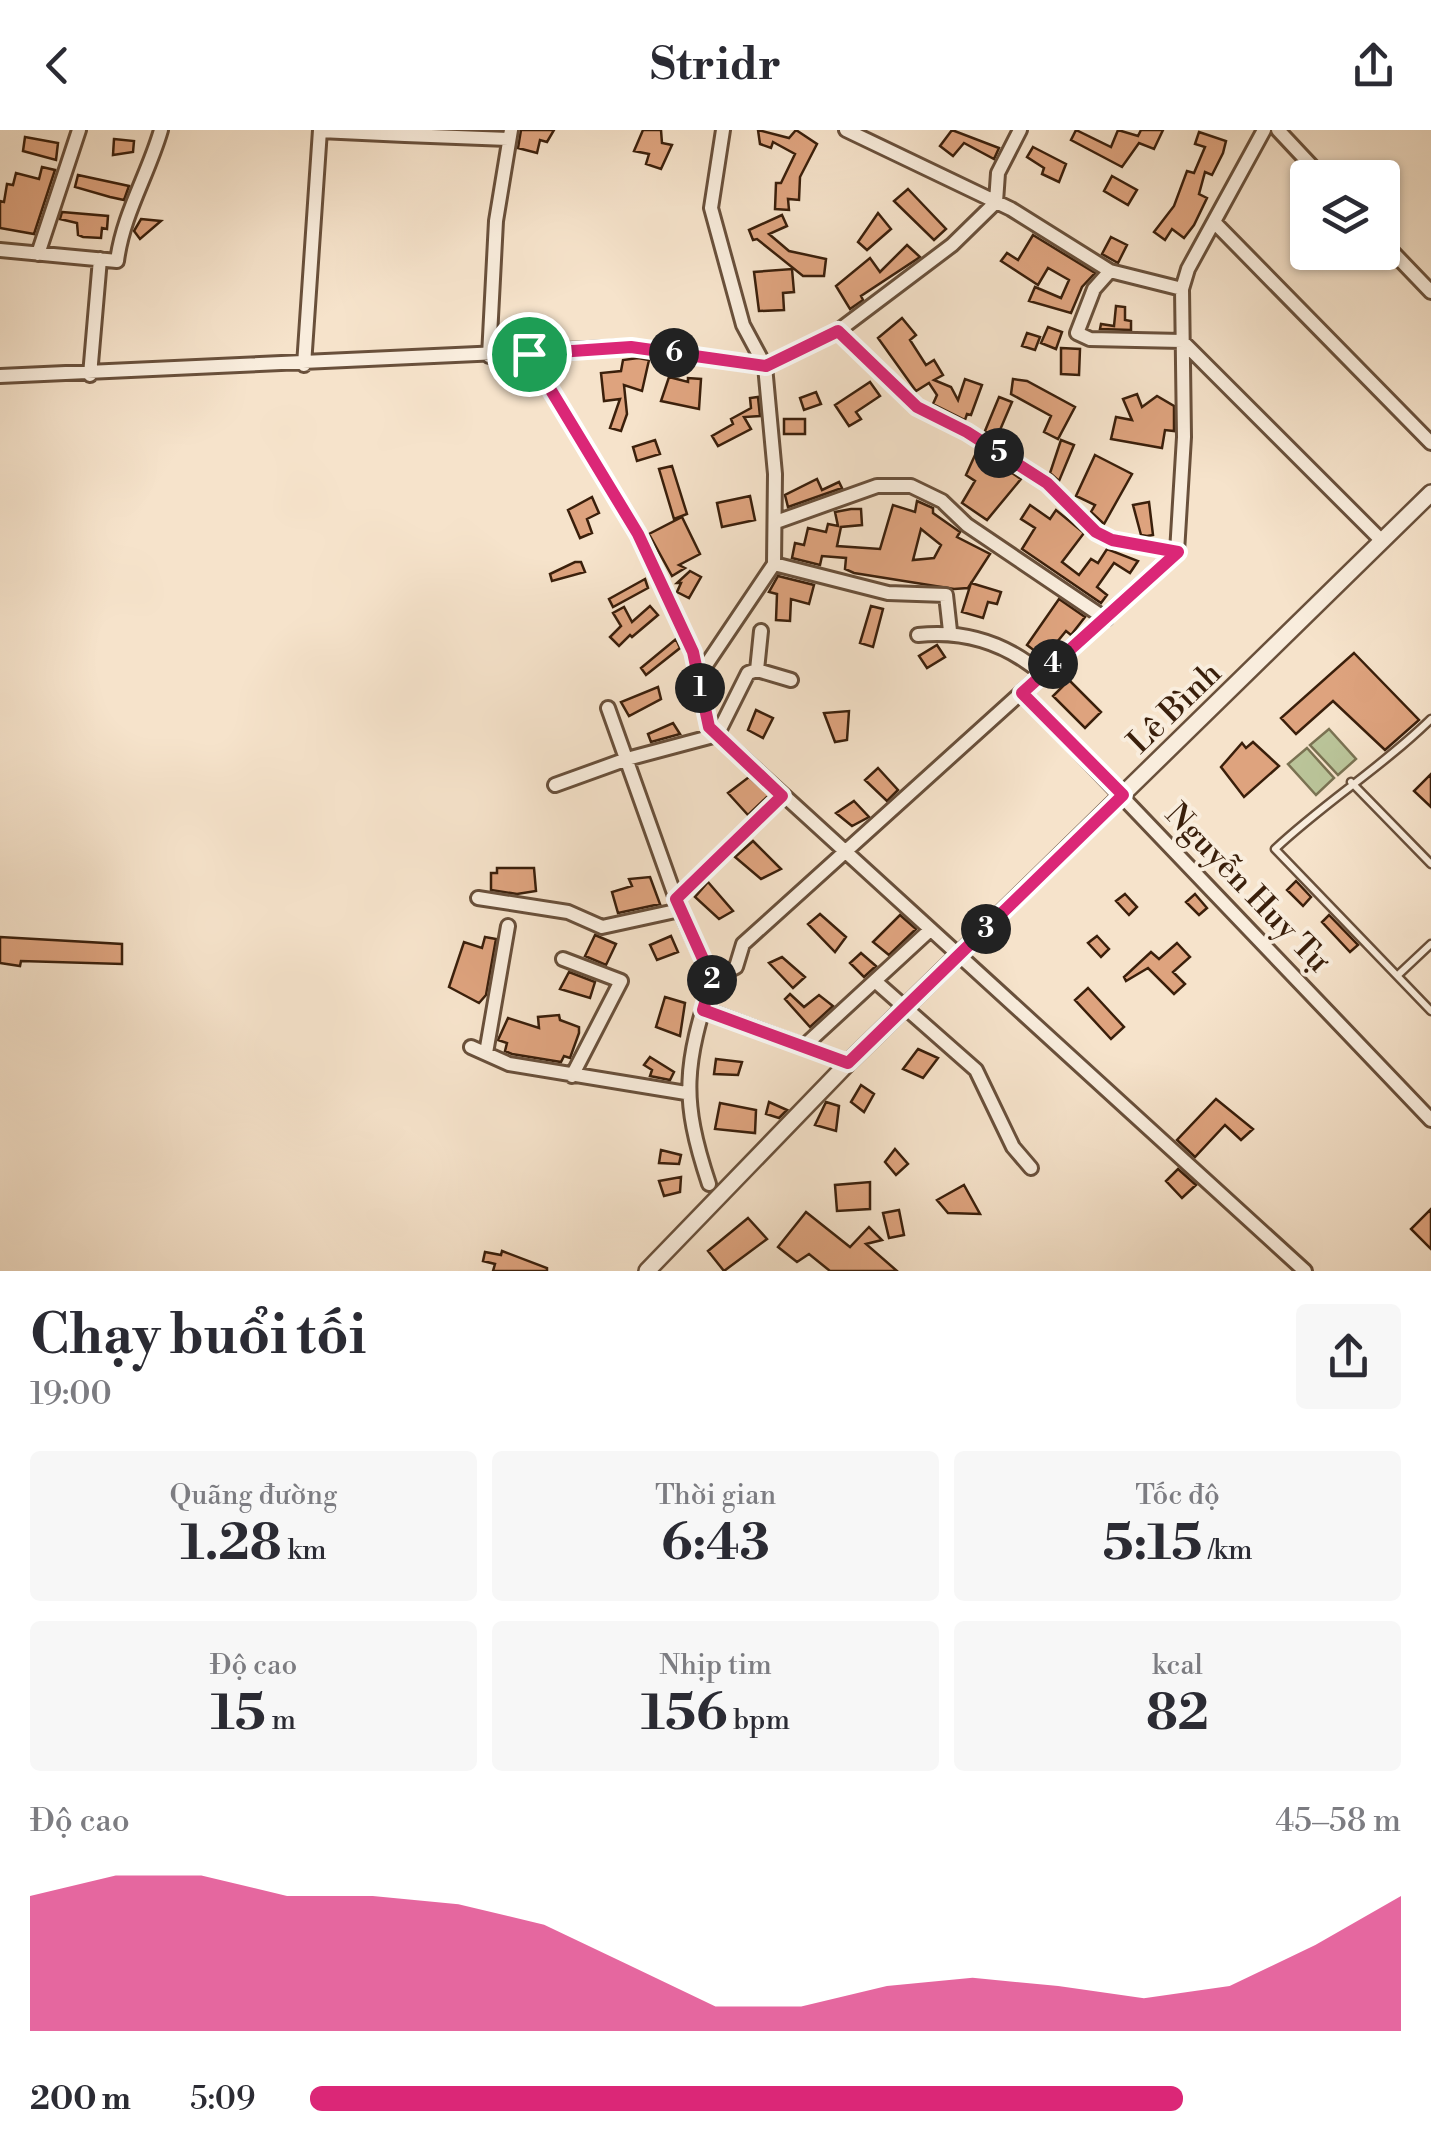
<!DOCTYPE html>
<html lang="vi">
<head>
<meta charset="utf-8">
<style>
	body { margin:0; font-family:"Libre Bodoni",serif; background:#f7f7f7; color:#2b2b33; height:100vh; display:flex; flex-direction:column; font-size:38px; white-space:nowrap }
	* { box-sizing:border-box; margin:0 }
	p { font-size:32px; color:#7c7c81 }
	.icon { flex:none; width:55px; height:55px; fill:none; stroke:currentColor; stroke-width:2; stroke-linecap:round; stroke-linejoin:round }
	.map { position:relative; height:1141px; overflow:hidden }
	.side { display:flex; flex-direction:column; background:#fff; flex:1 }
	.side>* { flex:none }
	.controls { position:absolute; left:1290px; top:30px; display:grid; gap:20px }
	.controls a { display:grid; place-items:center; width:110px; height:110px; border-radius:10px; background:#fff; box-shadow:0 2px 8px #0004; font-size:50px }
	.pin { position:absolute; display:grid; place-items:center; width:85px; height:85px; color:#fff; margin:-42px; border:5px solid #fff; border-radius:50%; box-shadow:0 2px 10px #0007 }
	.km { position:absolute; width:50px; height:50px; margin:-25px; border-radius:50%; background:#222; color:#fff; font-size:28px; line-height:50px; text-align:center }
	.round { display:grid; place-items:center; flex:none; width:105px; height:105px; border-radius:10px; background:#f7f7f7 }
	.head { display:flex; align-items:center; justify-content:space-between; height:170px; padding:0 30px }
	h1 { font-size:55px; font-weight:700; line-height:75px }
	.figures { display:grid; grid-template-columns:repeat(3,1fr); gap:15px; height:170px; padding:10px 30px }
	.figures div { display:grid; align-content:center; border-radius:10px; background:#f7f7f7; text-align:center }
	.figures b { font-size:50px; font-weight:700 }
	.figures small { font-size:28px; font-weight:400 }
	.figures p { font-size:28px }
	.chart { height:280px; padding:20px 30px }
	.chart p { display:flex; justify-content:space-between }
	.chart svg { width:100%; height:180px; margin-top:10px; fill:#db2777; opacity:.7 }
	ul { padding:0 30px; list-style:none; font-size:32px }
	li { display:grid; grid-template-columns:160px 120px 1fr; align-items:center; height:75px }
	li i { height:25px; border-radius:12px; background:#db2777 }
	header { display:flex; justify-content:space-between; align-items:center; height:130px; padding:0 30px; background:#fff; font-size:45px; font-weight:700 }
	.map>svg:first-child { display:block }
	.green { fill:#bac499; stroke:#7a7252; stroke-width:2.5 }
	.building { fill:#dea37e; stroke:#3a1f0b; stroke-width:2.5; fill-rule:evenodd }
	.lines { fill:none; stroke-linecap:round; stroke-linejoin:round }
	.service-casing { stroke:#69503b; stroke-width:11 }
	.minor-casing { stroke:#69503b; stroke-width:18 }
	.tertiary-casing { stroke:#69503b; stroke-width:20 }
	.service { stroke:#f9eddd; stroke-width:6 }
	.minor { stroke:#f9eddd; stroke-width:12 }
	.tertiary { stroke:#f9eddd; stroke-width:15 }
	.route-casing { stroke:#fff; stroke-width:20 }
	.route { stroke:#db2777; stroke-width:12 }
	.labels { text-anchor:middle; stroke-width:8; stroke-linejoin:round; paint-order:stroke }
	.street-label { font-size:32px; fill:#3a1f0b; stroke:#f9eddd }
</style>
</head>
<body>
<header><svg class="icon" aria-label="back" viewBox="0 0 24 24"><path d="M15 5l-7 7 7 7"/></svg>Stridr<svg class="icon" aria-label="share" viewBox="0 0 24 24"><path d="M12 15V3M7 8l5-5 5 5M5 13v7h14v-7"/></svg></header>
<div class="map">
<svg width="1431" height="1141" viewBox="0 0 1431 1141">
	<rect width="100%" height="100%" fill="#f6e3cb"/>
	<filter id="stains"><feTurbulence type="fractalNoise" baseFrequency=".002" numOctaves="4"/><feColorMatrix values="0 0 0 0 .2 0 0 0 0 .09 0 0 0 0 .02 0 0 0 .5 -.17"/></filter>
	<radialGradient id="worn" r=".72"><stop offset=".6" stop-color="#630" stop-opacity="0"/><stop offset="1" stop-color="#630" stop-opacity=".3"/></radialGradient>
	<path class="green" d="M1329 599 1356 629 1338 645 1310 615Z
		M1307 618 1334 648 1316 665 1288 634Z"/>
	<path class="building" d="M521 0H554L547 12 540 10 537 23 518 18Z
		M643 0H661L662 13 672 15 661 39 646 34 649 24 634 21Z
		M758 0 789 8 796 0 817 14 800 47 799 70 788 69 789 80 775 79 776 53H781L795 24 773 12 771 18 760 14Z
		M952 0 999 18 994 29 964 13 953 26 940 16Z
		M1076 0 1111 17 1118 0 1138 6 1141 0H1163L1154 19 1139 13 1122 37 1071 10Z
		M1199 2 1226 11 1223 23 1212 45 1205 42 1199 64 1207 68 1194 95 1184 108 1172 99 1165 110 1154 102 1174 76 1187 41 1194 43 1205 17 1195 14Z
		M25 7 58 13 56 30 23 21Z
		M114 9 134 11 133 22 113 25Z
		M1033 17 1066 34 1059 52 1042 44 1044 38 1027 27Z
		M42 37 55 40 34 104 0 98V71L4 72 7 54 13 55 16 43 39 49Z
		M78 45 129 56 124 70 110 67 75 57Z
		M1112 46 1137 60 1128 75 1104 61Z
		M908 59 946 99 934 110 894 71Z
		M62 82 108 86 107 99 102 98 101 108 83 107 78 105 77 93 60 89Z
		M878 83 891 99 867 120 858 112Z
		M782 85 787 96 769 104 789 121 826 129 824 146H803L757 109 753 110 749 100Z
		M141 89 161 91 140 109 134 101Z
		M1033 105 1095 143 1082 157 1071 183 1029 171 1035 157 1061 168 1069 150 1048 138 1038 155 1001 131 1007 123 1018 130Z
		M1111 107 1127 115 1118 133 1102 124Z
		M907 115 920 127 861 166 863 170 850 179 836 156 870 128 880 142Z
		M792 139 794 162 783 163 784 180 759 181 754 142Z
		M1116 176 1125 177V190L1131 191V200L1100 199 1101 194 1114 196Z
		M902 188 916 205 910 210 926 235 934 230 943 245 934 250 951 257 958 270 965 249 982 255 971 285 967 284 965 290 933 274 937 265 929 253 916 261 878 208Z
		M1048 197 1062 202 1056 219 1041 213Z
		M1027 203 1040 207 1035 220 1022 216Z
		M1061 218 1080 219 1079 245 1061 244Z
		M638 228 649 230 642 261 624 255 627 284 621 301 610 298 620 269 604 271 601 243 621 241 623 230Z
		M669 247 688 252V248L701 249 699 279 661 271Z
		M1013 249 1027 251 1075 277 1058 309 1044 302 1051 286 1011 264Z
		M870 252 880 266 856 282 861 289 849 296 835 275Z
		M816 262 821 274 804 280 800 268Z
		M1137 264 1142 277 1157 266 1174 276V301L1165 300 1162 318 1111 309 1116 287 1132 290 1123 269Z
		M758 267 760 286 744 287 751 299 718 316 712 306 733 294 731 289 751 278 750 268Z
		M999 267 1012 272 997 307 985 301Z
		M784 289H805V304H784Z
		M655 310 660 324 637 331 633 317Z
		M1061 310 1074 315 1059 351 1050 343Z
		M975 325 988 333 991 329 1021 349 987 390 962 373 975 351 966 345Z
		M1095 325 1132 344 1104 394 1091 382 1095 375 1076 366Z
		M672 336 687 384 674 389 659 339Z
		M817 349 822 360 839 352 842 358 788 377 785 365Z
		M750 366 755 390 722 397 717 373Z
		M592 367 599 383 587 389 592 403 580 408 568 380Z
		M917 371 933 378V383L960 402 957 407 990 424 968 458 954 459 854 443 845 439 846 428 822 426 820 435 792 428 795 413 804 415 808 398 826 402 828 394 838 396 835 382 851 379H861L862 395 841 397 837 416 880 419 893 375 915 382ZM921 399 941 415 934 428 913 430Z
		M1149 372 1153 405 1147 406 1141 405 1133 375Z
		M1030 375 1050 389 1056 380 1084 403 1062 432 1079 445 1091 429 1098 433 1107 419 1138 431 1130 443 1114 433 1097 457 1107 465 1101 473 1022 419 1035 398 1021 389Z
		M682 387 700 424 679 435 685 438 672 446 649 404Z
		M575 432H581L585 442 552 451 550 444Z
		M690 441 701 447 689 468 677 462 681 453H677Z
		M778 446 814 455 809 474 791 469 790 491 776 490 777 464 769 462Z
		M645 449 648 458 613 477 609 469Z
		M971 453 1001 462 997 474 988 472 983 488 962 482Z
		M1059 469 1085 487 1071 505 1066 501 1044 528 1027 515Z
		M650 476 658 485 632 507 630 505 619 516 610 507 621 496 613 483 624 477 632 492Z
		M871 476 883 479 873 517 860 513Z
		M676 509 680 518 646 545 641 538Z
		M937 515 945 527 927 538 919 526Z
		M1354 523 1419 590 1385 620 1333 571 1296 604 1281 588Z
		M1069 550 1101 582 1085 598 1053 566Z
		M658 557 661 569 629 586 621 572Z
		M756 580 773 588 763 608 748 600Z
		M849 581 847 610 835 612 824 583Z
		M673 593 680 604 651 612 648 604Z
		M1253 612 1279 636 1244 667 1221 637 1242 613 1246 618Z
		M878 638 898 660 887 671 865 650Z
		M1431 644V677L1414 661Z
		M749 647 769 665 748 685 728 663Z
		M854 671 869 687 852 696 836 683Z
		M753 711 781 739 761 749 735 727Z
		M497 738H534L536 761 517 764 491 760V743H497Z
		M650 747 660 774 618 783 612 762 632 756 629 749Z
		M1296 751 1311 767 1303 776 1287 760Z
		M708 752 733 781 719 789 695 767Z
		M1125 764 1137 777 1129 785 1116 771Z
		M1195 764 1207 778 1199 785 1186 772Z
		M820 784 846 807 835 822 808 794Z
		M900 785 916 799 889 825 873 812Z
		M1329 785 1358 815 1350 822 1322 792Z
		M595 805 616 814 606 835 585 826Z
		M671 806 678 822 657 830 650 815Z
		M1097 806 1109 819 1101 827 1088 813Z
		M0 807 122 814V834L21 831 20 836 0 833Z
		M485 807 496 809 486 865 479 873 449 857 464 812 482 818Z
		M1177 813 1190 827 1173 842 1185 854 1174 864 1148 838 1126 851 1124 847 1151 822 1159 829Z
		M861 823 876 836 864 847 850 833Z
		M782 827 805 847 793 858 769 833Z
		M569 842 595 852 590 868 560 859Z
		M1088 858 1124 897 1111 909 1075 870Z
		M790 864 804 877 819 865 833 876 810 897 785 869Z
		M665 867 685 873 680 906 656 897Z
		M559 885 560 890 579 897V903L570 928 564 926 561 932 512 924 505 921 507 913 498 910 508 888 539 898 538 887Z
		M918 919 938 928 923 948 903 939Z
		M650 927 674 942 670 950 650 946 652 940 644 935Z
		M716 929 742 932 738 945 714 944Z
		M861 955 874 964 864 982 851 972Z
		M1216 969 1253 999 1241 1010 1225 995 1195 1027 1177 1010Z
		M769 972 787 980 779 988 766 984Z
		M826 972 839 976 836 1001 815 995Z
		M720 973 756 980 755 1003 715 999Z
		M895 1019 908 1034 896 1045 885 1032Z
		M661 1020 681 1025 679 1034 659 1033Z
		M1178 1039 1196 1055 1182 1068 1166 1051Z
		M681 1047 680 1062 664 1066 659 1051Z
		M870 1052V1079L837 1081 835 1055Z
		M964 1055 980 1084 948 1083 937 1070Z
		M1431 1079V1119L1411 1099Z
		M899 1080 904 1105 889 1108 883 1083Z
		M806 1082 850 1117 869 1097 882 1110 866 1114 897 1141H830L809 1124 797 1132 778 1117Z
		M748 1088 767 1109 724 1141 708 1121Z
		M502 1121 547 1138V1141H493L495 1134 483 1131 485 1122 501 1125Z"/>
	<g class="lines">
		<g class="service-casing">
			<path id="service" d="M1431 589C1382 637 1325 672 1275 719L1431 881
				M1351 652 1431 734
				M1398 845 1431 814"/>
		</g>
		<g class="minor-casing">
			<path id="minor" d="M846 0 1011 79 1110 141 1182 159
				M1278 0 1323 48
				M320 1 405 5V0
				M405 5 508 9
				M1214 92 1431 313
				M1382 111 1431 162
				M0 120 117 131C123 84 148 45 161 0
				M38 124 79 0
				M1110 141 1094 159 1077 203 1090 209 1182 211 1382 411
				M838 201 952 115 996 72 998 43 1020 0
				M529 224 638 404 693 522 709 597 1305 1141
				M489 226 496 91 511 0
				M304 235 320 0
				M90 245 100 129
				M0 246 631 217 765 236 838 201 917 277 967 302 1047 353 1097 402 1112 410 1177 422
				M776 392 877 356H911L942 371 967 395 1106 489
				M774 434 888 463 946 465 950 501
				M918 505C965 500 1006 513 1042 544
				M757 540 761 501
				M698 547 774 434 775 344 765 236 743 195 711 78 723 0
				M1023 563 1431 990
				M608 578 680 780 712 849
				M555 655 627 629 717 605 748 543 757 540 791 550
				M478 768 568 782 602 797 680 780
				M676 769 782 666
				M563 829 621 851 572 946
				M875 851 976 940 1013 1017 1031 1038
				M703 879 848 933
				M471 917 509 934 686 963
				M803 917 930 800
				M486 923 508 796
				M709 1054C680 967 685 935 712 849L736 837 743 814 1177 422 1184 307 1182 159 1188 139 1264 0"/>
		</g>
		<g class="tertiary-casing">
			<path id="tertiary" d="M647 1141 848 933 1431 363"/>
		</g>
		<use href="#service" class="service"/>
		<use href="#minor" class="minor"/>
		<use href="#tertiary" class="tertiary"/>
	</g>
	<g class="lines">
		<g class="route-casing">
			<path id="route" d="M838 201 917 277 967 302 1047 353 1096 402 1112 410 1178 422 1022 563 1123 665 848 933 703 880 712 849 676 769 782 666 709 597 693 522 638 404 529 224 631 217 766 236Z"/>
		</g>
		<use href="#route" class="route"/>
	</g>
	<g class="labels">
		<g class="street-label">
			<text transform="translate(1174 577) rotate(-44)" y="11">Lê Bình</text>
			<text transform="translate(1248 757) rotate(46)" y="11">Nguyễn Huy Tự</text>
		</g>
	</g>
	<rect width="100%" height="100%" filter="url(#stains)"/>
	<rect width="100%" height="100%" fill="url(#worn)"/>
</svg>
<div class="controls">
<a><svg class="icon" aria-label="layers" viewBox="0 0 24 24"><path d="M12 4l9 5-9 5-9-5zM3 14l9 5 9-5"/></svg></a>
</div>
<div class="pin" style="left:529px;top:224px;background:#1e9e55"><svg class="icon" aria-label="arrive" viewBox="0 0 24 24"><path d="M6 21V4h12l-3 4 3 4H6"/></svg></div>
<b class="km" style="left:700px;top:558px">1</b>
<b class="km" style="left:712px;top:850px">2</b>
<b class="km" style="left:986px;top:799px">3</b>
<b class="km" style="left:1053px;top:534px">4</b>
<b class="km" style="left:999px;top:323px">5</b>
<b class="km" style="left:674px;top:223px">6</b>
</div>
<section class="side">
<div class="head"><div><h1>Chạy buổi tối</h1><p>19:00</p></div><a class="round"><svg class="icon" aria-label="share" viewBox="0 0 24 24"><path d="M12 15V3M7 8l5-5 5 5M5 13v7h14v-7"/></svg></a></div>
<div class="figures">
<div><p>Quãng đường</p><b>1.28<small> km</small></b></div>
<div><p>Thời gian</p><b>6:43</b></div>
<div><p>Tốc độ</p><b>5:15<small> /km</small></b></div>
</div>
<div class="figures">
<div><p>Độ cao</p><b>15<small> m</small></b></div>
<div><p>Nhịp tim</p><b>156<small> bpm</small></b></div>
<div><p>kcal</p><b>82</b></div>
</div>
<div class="chart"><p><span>Độ cao</span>45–58 m</p>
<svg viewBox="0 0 160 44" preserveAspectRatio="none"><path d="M0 44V11L10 6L20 6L30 11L40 11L50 13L60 18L70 28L80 38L90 38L100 33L110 31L120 33L130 36L140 33L150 23L160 11V44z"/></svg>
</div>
<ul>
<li><b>200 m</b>5:09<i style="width:80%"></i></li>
</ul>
</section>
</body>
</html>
